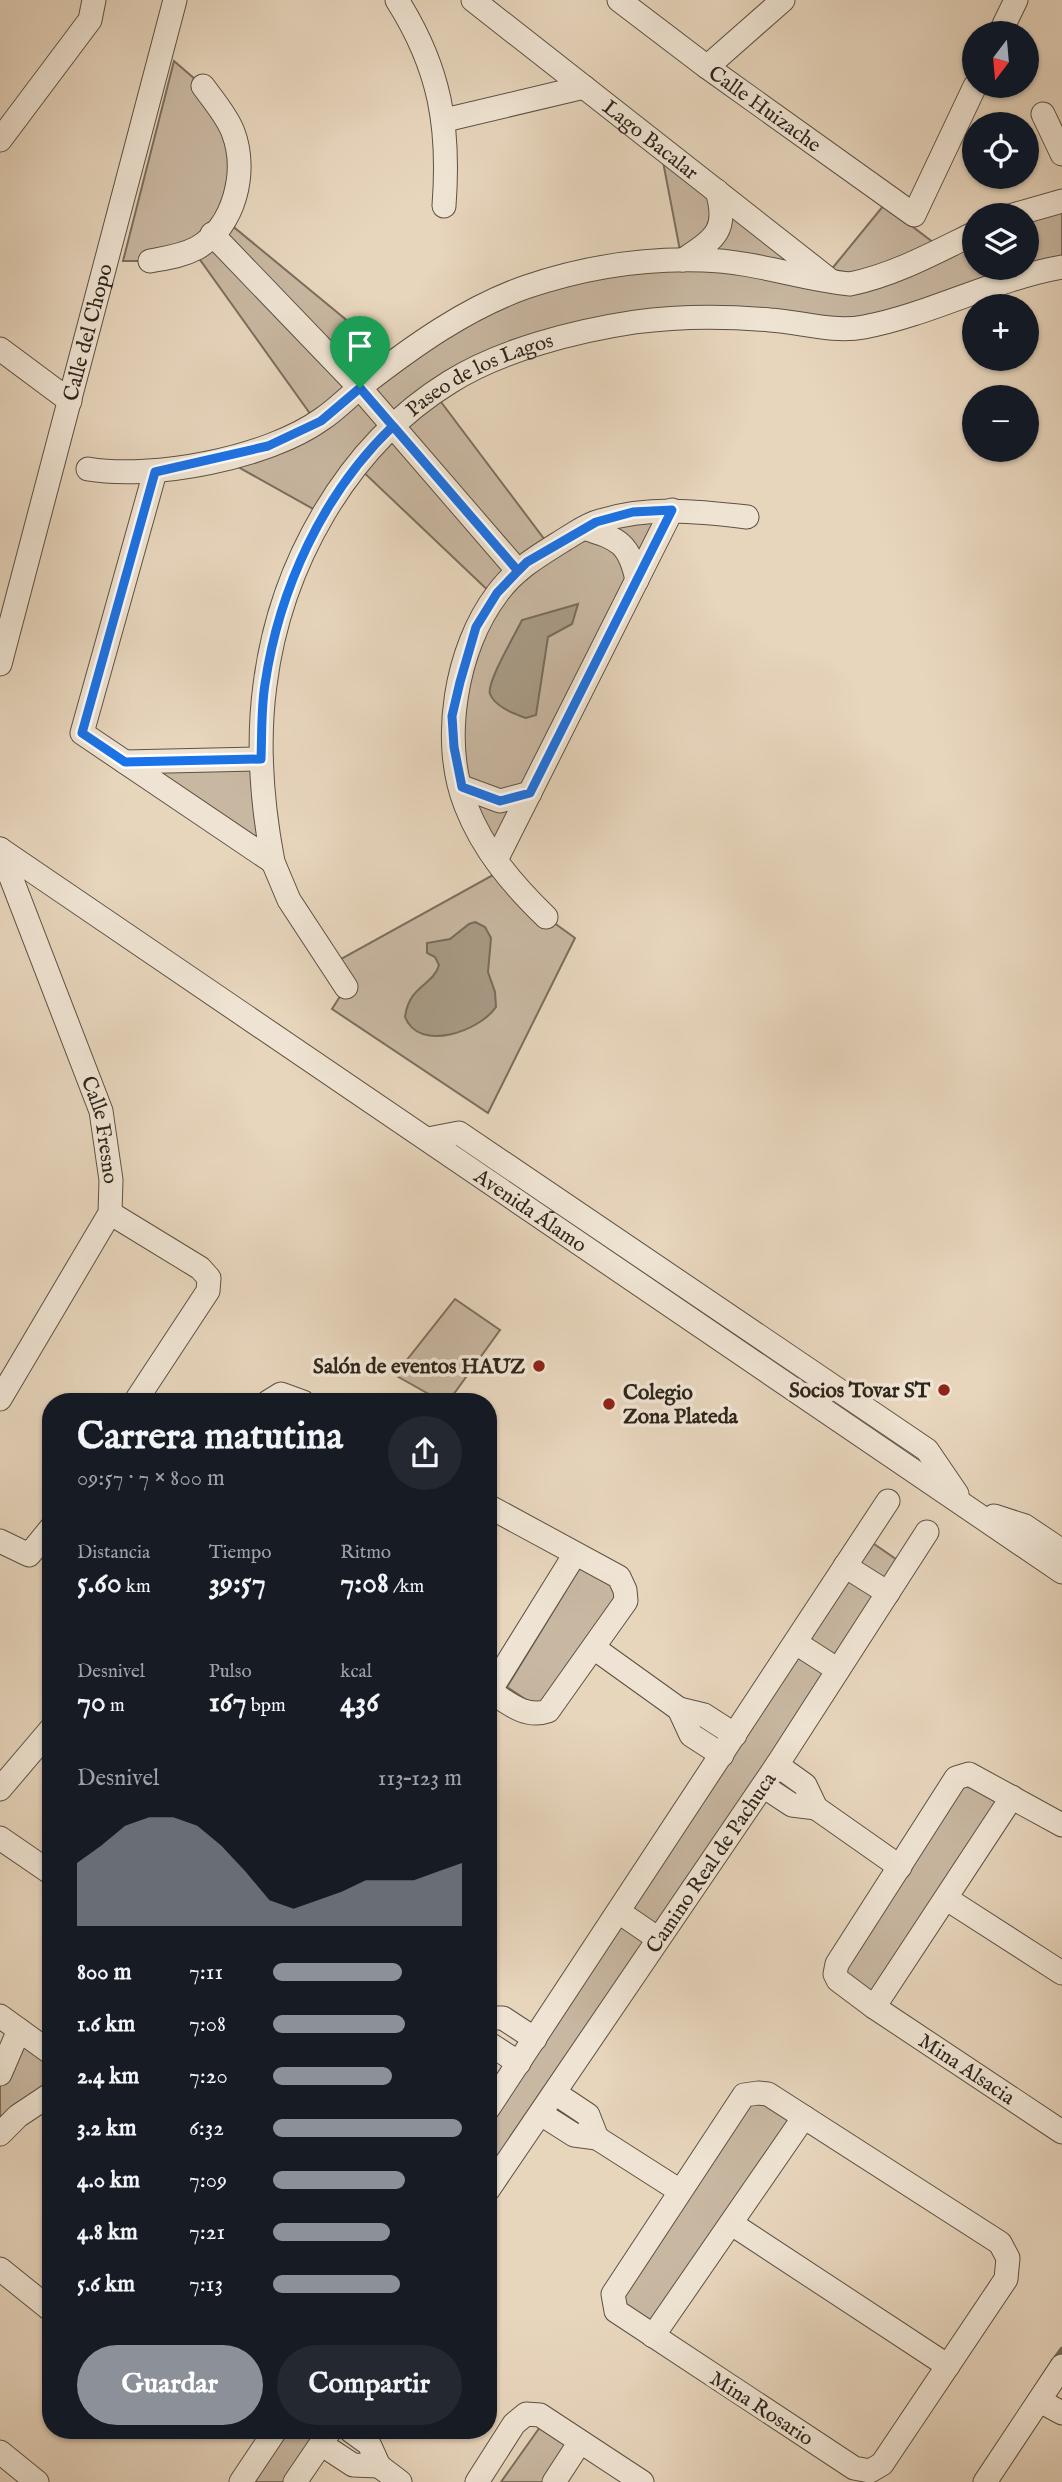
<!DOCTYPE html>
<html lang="es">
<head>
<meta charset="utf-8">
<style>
	body { margin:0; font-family:"IM FELL English",serif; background:#242831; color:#f1f3f6; height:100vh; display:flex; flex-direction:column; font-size:26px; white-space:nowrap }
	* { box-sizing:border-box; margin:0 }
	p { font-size:23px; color:#9ea1a6 }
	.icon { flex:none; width:38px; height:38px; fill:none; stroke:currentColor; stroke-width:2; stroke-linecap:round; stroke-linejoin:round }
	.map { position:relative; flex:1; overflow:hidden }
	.side { position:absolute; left:42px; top:1393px; width:455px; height:1046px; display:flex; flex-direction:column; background:#171b24; border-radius:28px; box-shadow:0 2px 5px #0004 }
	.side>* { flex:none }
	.needle { width:46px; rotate:196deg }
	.fabs { position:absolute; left:962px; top:21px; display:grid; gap:14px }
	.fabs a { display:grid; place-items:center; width:77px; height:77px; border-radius:50%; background:#171b24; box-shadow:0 2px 5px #0004; font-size:35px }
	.pin { position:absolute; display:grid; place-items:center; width:60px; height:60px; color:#fff; margin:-72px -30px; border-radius:50% 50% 50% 0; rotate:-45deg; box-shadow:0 0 7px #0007 }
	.pin .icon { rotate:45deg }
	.round { display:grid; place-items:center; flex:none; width:74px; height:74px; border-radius:37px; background:#242831 }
	.summary { display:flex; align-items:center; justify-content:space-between; height:119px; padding:0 35px }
	h1 { font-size:38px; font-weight:800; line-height:52px }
	.stats { display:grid; grid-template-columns:repeat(3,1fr); gap:10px; height:119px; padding:7px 35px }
	.stats div { display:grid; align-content:center }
	.stats b { font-size:30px; font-weight:800 }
	.stats small { font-size:19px; font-weight:400 }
	.stats p { font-size:19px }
	.chart { height:196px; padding:14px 35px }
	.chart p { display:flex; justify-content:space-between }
	.chart svg { width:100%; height:126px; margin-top:7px; fill:#8c9099; opacity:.7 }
	.action { display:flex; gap:14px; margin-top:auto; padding:14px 35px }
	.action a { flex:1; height:80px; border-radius:42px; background:#8c9099; color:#fff; font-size:28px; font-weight:800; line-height:80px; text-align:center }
	.action a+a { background:#242831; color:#f1f3f6 }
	ul { padding:0 35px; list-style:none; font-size:23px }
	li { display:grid; grid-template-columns:112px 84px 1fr; align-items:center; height:52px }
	li i { height:18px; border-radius:9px; background:#8c9099 }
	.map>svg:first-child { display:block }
	.green { fill:#c8b7a1; stroke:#7b6e5e; stroke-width:2 }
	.water { fill:#a89a85; stroke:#776c5b; stroke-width:2 }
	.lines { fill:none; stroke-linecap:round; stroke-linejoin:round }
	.stream { stroke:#776c5b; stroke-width:6 }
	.minor-casing { stroke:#5c5243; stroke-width:25 }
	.minor { stroke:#efe4d3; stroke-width:23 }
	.route-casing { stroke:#fff; stroke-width:14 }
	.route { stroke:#1a73e8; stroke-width:9 }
	.poi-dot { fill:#8f2418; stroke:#efe4d3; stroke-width:2.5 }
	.labels { text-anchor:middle; stroke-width:7; stroke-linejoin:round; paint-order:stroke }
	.street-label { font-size:21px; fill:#2e261b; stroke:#efe4d3 }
	.poi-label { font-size:21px; font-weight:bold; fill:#2e261b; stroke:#efe4d3; text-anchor:end }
</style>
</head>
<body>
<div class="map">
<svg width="1062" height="2482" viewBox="0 0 1062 2482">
	<rect width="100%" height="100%" fill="#e7d5bc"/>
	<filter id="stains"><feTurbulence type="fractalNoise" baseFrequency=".00286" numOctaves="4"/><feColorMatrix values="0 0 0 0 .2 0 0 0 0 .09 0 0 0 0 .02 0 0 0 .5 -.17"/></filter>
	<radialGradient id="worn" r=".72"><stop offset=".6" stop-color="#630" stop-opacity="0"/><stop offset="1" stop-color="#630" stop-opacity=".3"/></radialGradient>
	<path class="green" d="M174 61 203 86 233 129 224 219 395 360 523 288 682 261 660 146 826 276 884 205 942 249 975 233V268H1027V215L1062 201V267L907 314 806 324 587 331 435 394 551 548 672 510 488 850 452 716 495 597 356 465 324 515 222 458 316 422 193 250 150 261H123Z
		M261 759 273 862 125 762Z
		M502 870 546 917 575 938 488 1113 332 1009 346 987 330 965Z
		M455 1299 500 1330 448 1402H443L395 1375Z
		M864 1537 906 1566 488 2190V2109Z
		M582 1564 622 1590 543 1711 507 1687Z
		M963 1780 1003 1802 873 1998 839 1971Z
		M19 2030 51 2053V2094L0 2134V2074Z
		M757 2094 793 2119 654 2325 619 2301Z
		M540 2427 570 2447 547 2482H501Z
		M275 2431H328L295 2482H241Z"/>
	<path class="water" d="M578 604 572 624 548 637 536 715 526 718C515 714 495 707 490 694 486 683 516 633 522 620Z
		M475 922 485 927 491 938 488 972 495 992 496 1007C480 1031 419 1053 405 1017 409 985 433 986 439 965L435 957 427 953V943L450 939 469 924Z"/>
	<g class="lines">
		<path class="stream" d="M1054 2361 1062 2350"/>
		<g class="minor-casing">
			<g id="minor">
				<path d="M397 0C440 68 450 126 444 206"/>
				<path id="s1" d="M473 0 831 281"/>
				<path id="s2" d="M619 0 707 67 914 215 975 86"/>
				<path d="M1000 33 1016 0"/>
				<path d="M707 67 783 0"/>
				<path d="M1043 114 1062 154"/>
				<path d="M445 120 584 87"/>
				<path d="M0 140 90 20 94 0"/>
				<path d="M1013 215 1062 201"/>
				<path d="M212 234 360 388 518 571"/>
				<path d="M683 260C714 239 729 231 717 191"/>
				<path d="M150 261C166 258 182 256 197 248 235 226 248 171 233 132 227 116 213 100 203 86"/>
				<path d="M0 349 70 401"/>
				<path d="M88 469C153 480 268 458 322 419 337 409 349 396 363 385 412 347 466 308 526 287 582 268 644 258 703 260 753 261 801 279 850 284 894 275 934 253 975 233"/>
				<path id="s3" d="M155 472 82 733 273 862C262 804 257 744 265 685 280 566 346 446 450 382 501 350 575 331 635 322 679 316 725 316 770 320 801 322 833 333 864 327 932 314 994 279 1062 267"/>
				<path d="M584 528C619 539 629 543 637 580"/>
				<path id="s4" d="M0 664 175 0"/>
				<path d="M125 762 261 759"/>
				<path d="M462 787 500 801 530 793"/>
				<path id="s5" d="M0 849 1062 1572"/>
				<path id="s6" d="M0 849 101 1111 111 1180 110 1213 0 1399"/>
				<path d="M496 860 672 510"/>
				<path d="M273 862 289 900 346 987"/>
				<path d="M546 917C513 885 483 850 466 806 440 742 456 648 497 594 514 570 538 556 562 541 574 534 587 524 600 521 649 506 696 511 747 517"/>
				<path d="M428 1139 459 1133 927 1450 957 1494"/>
				<path d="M110 1213 200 1268 209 1278 208 1291 135 1402"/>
				<path d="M268 1402 281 1394 303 1402"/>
				<path d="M488 1506 619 1577 625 1590 626 1601 548 1711C525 1719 507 1702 488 1690"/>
				<path d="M994 1516 1025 1526 1062 1551"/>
				<path d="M0 1541 29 1555 51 1528"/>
				<path d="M845 1566 888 1593"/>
				<path d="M796 1643 838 1670"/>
				<path d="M594 1648 679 1709"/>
				<path d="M490 1691 575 1554"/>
				<path d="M722 1755 691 1735 679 1709 704 1715 735 1735"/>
				<path d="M763 1786 792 1805 816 1808 805 1785 777 1765"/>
				<path d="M0 1789 51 1729"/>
				<path d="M816 1808 900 1867"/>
				<path id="s7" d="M1062 1825 969 1774 956 1778 837 1964 835 1974 838 1980 874 2007 1062 2132"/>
				<path d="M0 1838 51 1873"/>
				<path d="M947 1899 1062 1973"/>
				<path d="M619 1912 657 1938"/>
				<path d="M874 2007 1012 1797"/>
				<path d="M0 2016 51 2053"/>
				<path d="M488 2018H503L535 2039"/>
				<path d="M488 2043 519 2063"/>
				<path d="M0 2074 19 2030"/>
				<path d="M758 2093 768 2094 1000 2243 1008 2258 1006 2279 882 2464 870 2471 854 2468 616 2311 613 2294 744 2095Z"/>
				<path d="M488 2109 888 1501"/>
				<path d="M541 2114 574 2135 597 2138 588 2115 555 2093"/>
				<path d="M0 2134 18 2116 51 2094"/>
				<path d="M597 2138 680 2191"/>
				<path id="s8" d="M488 2190 777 1765 927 1532"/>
				<path d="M732 2224 948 2366"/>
				<path d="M0 2269 51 2310"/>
				<path d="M653 2336 804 2117"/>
				<path d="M1040 2401 1062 2413"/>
				<path d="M321 2444 353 2465 379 2466 369 2444 351 2431"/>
				<path d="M0 2452 37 2482"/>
				<path d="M379 2466 400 2482"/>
				<path d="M241 2482 275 2431"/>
				<path d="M295 2482 329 2432"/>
				<path d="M477 2482 514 2424 526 2414 540 2415 642 2482"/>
				<path d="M554 2482 580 2442"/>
				<path d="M985 2482 1062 2366"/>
			</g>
		</g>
		<use href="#minor" class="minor"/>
	</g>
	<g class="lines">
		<g class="route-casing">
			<path id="route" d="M360 388 321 421 268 446 155 472 82 733 125 762 261 759C262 734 261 709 265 684 279 589 323 493 393 426L518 571 527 562 596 522 633 512 672 510 530 793 500 801 462 787 454 747 452 716 460 682 476 627 497 593 518 571C466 510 413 449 360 388"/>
		</g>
		<use href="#route" class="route"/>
	</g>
	<g class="poi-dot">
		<circle cx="539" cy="1366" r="7"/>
		<circle cx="944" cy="1390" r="7"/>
		<circle cx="609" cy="1404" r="7"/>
	</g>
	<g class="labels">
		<g class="street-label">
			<text dy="7" stroke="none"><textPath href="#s2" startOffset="182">Calle Huizache</textPath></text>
			<text dy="7" stroke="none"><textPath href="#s1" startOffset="226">Lago Bacalar</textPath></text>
			<text dy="7" stroke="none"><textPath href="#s4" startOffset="343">Calle del Chopo</textPath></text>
			<text dy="7" stroke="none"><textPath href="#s3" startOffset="1076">Paseo de los Lagos</textPath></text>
			<text dy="7" stroke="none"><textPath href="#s6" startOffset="299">Calle Fresno</textPath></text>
			<text dy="7" stroke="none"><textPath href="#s5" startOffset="642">Avenida Álamo</textPath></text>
			<text dy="7" stroke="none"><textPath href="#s8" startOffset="396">Camino Real de Pachuca</textPath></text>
			<text dy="7" stroke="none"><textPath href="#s7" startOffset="514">Mina Alsacia</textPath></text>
			<text transform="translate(762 2408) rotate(33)" y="7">Mina Rosario</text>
		</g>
		<g class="poi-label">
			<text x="525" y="1373">Salón de eventos HAUZ</text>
			<text x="930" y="1397">Socios Tovar ST</text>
			<text x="623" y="1399" text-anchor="start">Colegio<tspan x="623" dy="24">Zona Plateda</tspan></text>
		</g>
	</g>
	<rect width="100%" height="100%" filter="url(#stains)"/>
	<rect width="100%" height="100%" fill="url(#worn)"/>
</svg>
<div class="fabs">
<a><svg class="needle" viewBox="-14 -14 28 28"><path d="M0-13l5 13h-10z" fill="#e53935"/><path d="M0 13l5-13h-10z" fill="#9ea1a6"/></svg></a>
<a><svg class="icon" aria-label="locate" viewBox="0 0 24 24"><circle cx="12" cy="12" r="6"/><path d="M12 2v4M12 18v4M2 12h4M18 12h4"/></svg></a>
<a><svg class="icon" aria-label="layers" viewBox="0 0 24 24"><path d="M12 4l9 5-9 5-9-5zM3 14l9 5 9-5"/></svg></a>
<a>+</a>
<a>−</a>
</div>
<div class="pin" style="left:360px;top:388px;background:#1e9e55"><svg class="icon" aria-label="arrive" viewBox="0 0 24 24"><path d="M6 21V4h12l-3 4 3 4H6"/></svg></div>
<section class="side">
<div class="summary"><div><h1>Carrera matutina</h1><p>09:57 · 7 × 800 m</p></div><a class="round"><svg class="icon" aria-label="share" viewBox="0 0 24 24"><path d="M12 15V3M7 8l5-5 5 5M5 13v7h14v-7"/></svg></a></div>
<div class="stats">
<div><p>Distancia</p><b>5.60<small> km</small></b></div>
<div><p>Tiempo</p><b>39:57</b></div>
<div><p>Ritmo</p><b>7:08<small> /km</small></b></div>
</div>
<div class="stats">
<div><p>Desnivel</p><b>70<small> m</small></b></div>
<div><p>Pulso</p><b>167<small> bpm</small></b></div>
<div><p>kcal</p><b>436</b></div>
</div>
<div class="chart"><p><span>Desnivel</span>113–123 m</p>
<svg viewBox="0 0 160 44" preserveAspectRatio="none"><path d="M0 44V22L10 16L20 9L30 6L40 6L50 9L60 16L70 25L80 35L90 38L100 35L110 32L120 28L130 28L140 28L150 25L160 22V44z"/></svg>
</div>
<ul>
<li><b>800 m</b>7:11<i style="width:68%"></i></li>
<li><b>1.6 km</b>7:08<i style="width:70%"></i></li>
<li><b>2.4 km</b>7:20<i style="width:63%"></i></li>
<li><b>3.2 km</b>6:32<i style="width:100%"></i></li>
<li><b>4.0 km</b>7:09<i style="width:70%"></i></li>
<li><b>4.8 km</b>7:21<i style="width:62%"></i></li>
<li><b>5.6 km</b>7:13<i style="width:67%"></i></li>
</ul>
<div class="action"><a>Guardar</a><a>Compartir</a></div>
</section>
</div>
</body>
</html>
